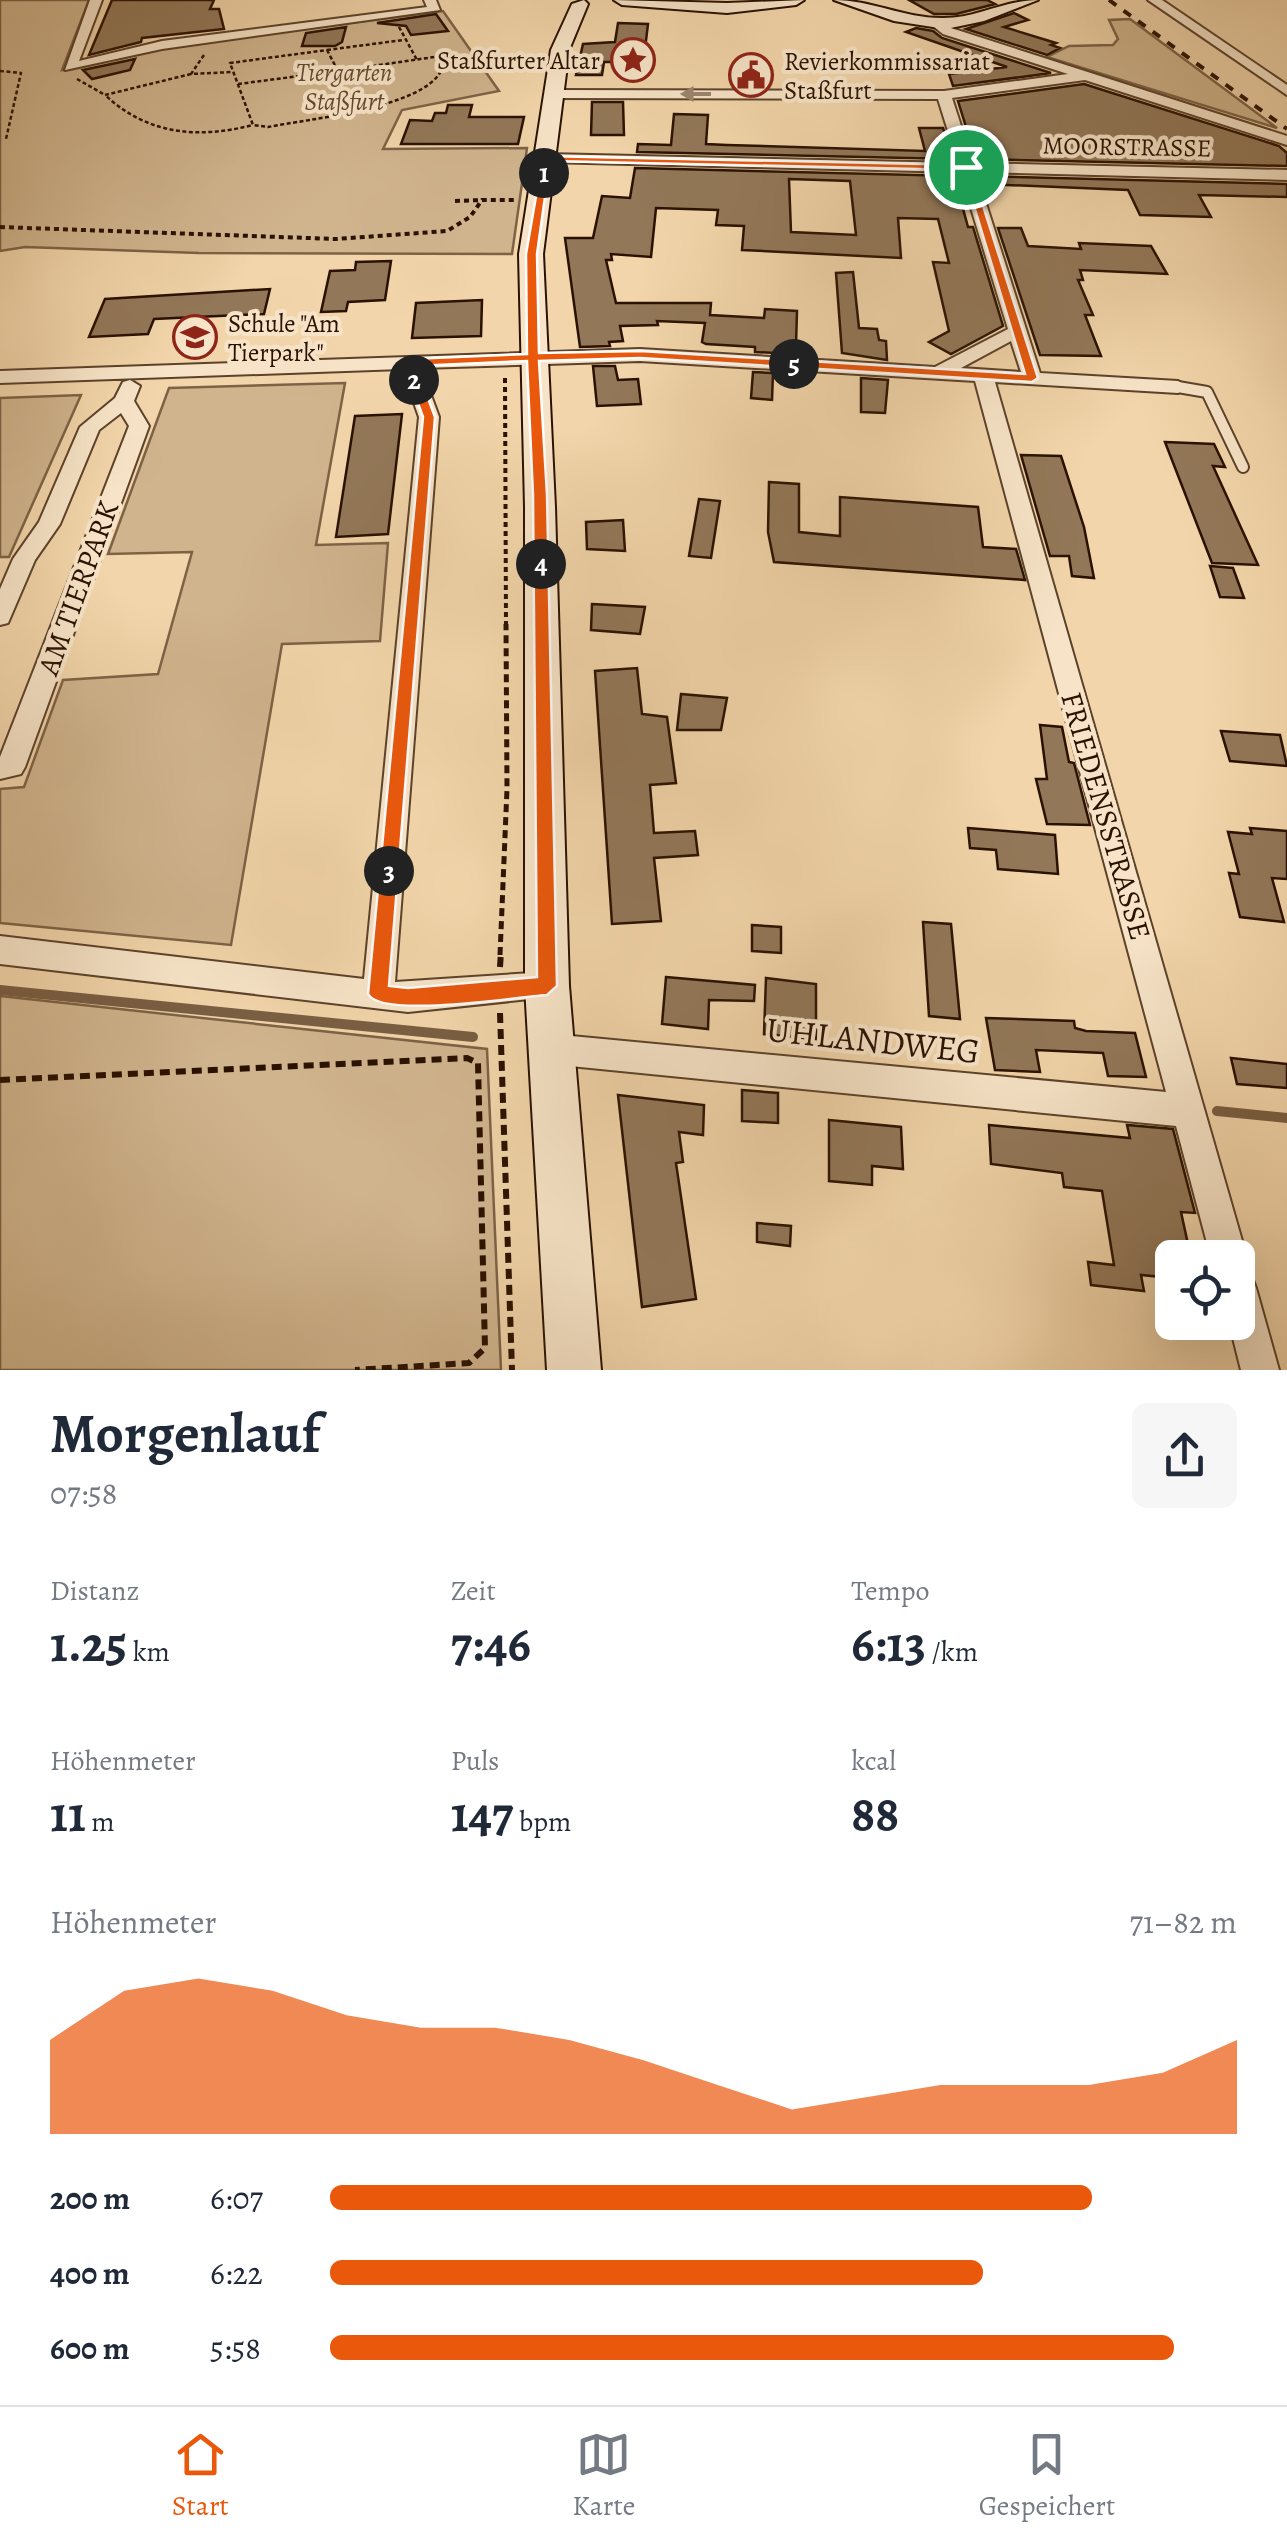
<!DOCTYPE html>
<html lang="de">
<head>
<meta charset="utf-8">
<style>
	body { margin:0; font-family:Alegreya,serif; background:#f6f6f7; color:#1f2937; height:100vh; display:flex; flex-direction:column; font-size:38px; white-space:nowrap }
	* { box-sizing:border-box; margin:0 }
	p { font-size:32px; color:#747a83 }
	.icon { flex:none; width:55px; height:55px; fill:none; stroke:currentColor; stroke-width:2; stroke-linecap:round; stroke-linejoin:round }
	.map { position:relative; height:1370px; overflow:hidden }
	.details { display:flex; flex-direction:column; background:#fff; flex:1 }
	.details>* { flex:none }
	.controls { position:absolute; left:1155px; top:1240px; display:grid; gap:20px }
	.controls a { display:grid; place-items:center; width:100px; height:100px; border-radius:15px; background:#fff; box-shadow:0 10px 40px #0002; font-size:50px }
	.pin { position:absolute; display:grid; place-items:center; width:85px; height:85px; color:#fff; margin:-42px; border:5px solid #fff; border-radius:50%; box-shadow:0 2px 10px #0007 }
	.km { position:absolute; width:50px; height:50px; margin:-25px; border-radius:50%; background:#222; color:#fff; font-size:28px; line-height:50px; text-align:center }
	.round { display:grid; place-items:center; flex:none; width:105px; height:105px; border-radius:15px; background:#f6f6f7 }
	.overview { display:flex; align-items:center; justify-content:space-between; height:170px; padding:0 50px }
	h1 { font-size:55px; font-weight:700; line-height:75px }
	.figures { display:grid; grid-template-columns:repeat(3,1fr); gap:15px; height:170px; padding:10px 50px }
	.figures div { display:grid; align-content:center }
	.figures b { font-size:50px; font-weight:700 }
	.figures small { font-size:28px; font-weight:400 }
	.figures p { font-size:28px }
	.chart { height:280px; padding:20px 50px }
	.chart p { display:flex; justify-content:space-between }
	.chart svg { width:100%; height:180px; margin-top:10px; fill:#ea580c; opacity:.7 }
	ul { padding:0 50px; list-style:none; font-size:32px }
	li { display:grid; grid-template-columns:160px 120px 1fr; align-items:center; height:75px }
	li i { height:25px; border-radius:12px; background:#ea580c }
	.tabs { display:flex; justify-content:space-around; align-items:center; height:140px; border-top:2px solid #e0e1e3; background:#fff; font-size:28px; color:#747a83 }
	.tabs a { display:grid; justify-items:center; gap:5px }
	.tabs .selected { color:#ea580c }
	.map>svg:first-child { display:block }
	.green { fill:#d0b48d; stroke:#7d6246; stroke-width:2.5 }
	.lines { fill:none; stroke-linecap:round; stroke-linejoin:round }
	.stream { stroke:#795e43; stroke-width:10 }
	.building { fill:#927758; stroke:#2a1100; stroke-width:2.5; fill-rule:evenodd }
	.lane-casing { stroke:#5c422a; stroke-width:14 }
	.street-casing { stroke:#5c422a; stroke-width:4 }
	.secondary-casing { stroke:#2a1100; stroke-width:4 }
	.path-far3 { stroke:#2a1100; stroke-width:2.5; stroke-dasharray:4 2.5; stroke-linecap:butt }
	.path-far2 { stroke:#2a1100; stroke-width:4; stroke-dasharray:5 4; stroke-linecap:butt }
	.path-far1 { stroke:#2a1100; stroke-width:5; stroke-dasharray:8 5; stroke-linecap:butt }
	.path { stroke:#2a1100; stroke-width:6; stroke-dasharray:10 6; stroke-linecap:butt }
	.lane { stroke:#f7e4c8; stroke-width:10 }
	.street { fill:#f7e4c8; fill-rule:evenodd }
	.secondary { fill:#f7e4c8; fill-rule:evenodd }
	.rail { stroke:#2a1100; stroke-width:4; stroke-dasharray:9 9; stroke-linecap:butt }
	.oneway { fill:#9b856e }
	.route { fill:#ea580c; stroke:#fff; stroke-width:2.5; fill-rule:evenodd }
	.labels { text-anchor:middle; stroke-width:8; stroke-linejoin:round; paint-order:stroke }
	.far-poi-label { font-size:25px; fill:#2a1100; stroke:#f7e4c8; text-anchor:start }
	.far-park-label { font-size:25px; font-style:italic; fill:#644a31; stroke:#f7e4c8 }
	.far-street-label { font-size:25px; fill:#2a1100; stroke:#f7e4c8 }
	.street-label { font-size:30px; fill:#2a1100; stroke:#f7e4c8 }
	.near-street-label { font-size:35px; fill:#2a1100; stroke:#f7e4c8 }
</style>
</head>
<body>
<div class="map">
<svg width="1287" height="1370" viewBox="0 0 1287 1370">
	<rect width="100%" height="100%" fill="#f2d5aa"/>
	<filter id="stains"><feTurbulence type="fractalNoise" baseFrequency=".002" numOctaves="4"/><feColorMatrix values="0 0 0 0 .2 0 0 0 0 .09 0 0 0 0 .02 0 0 0 .5 -.17"/></filter>
	<radialGradient id="worn" r=".72"><stop offset=".6" stop-color="#630" stop-opacity="0"/><stop offset="1" stop-color="#630" stop-opacity=".3"/></radialGradient>
	<path class="green" d="M0 0H89L62 70 170 46 443 11 499 91 402 110 383 149 527 148 512 254 199 253 25 247 0 251Z
		M1130 19 1277 128 1047 57 1069 46 1113 45 1118 39 1109 20Z
		M345 383 316 545 388 543 380 641 282 644 231 945 0 923V789L24 787 63 680 158 674 192 552 108 554 169 388Z
		M81 395 9 557H0V398Z
		M0 996 487 1049 501 1370H0Z"/>
	<g class="lines">
		<path class="stream" d="M0 990 473 1037
			M1217 1111 1287 1118"/>
	</g>
	<path class="building" d="M112 0H214L210 9H219L224 29 142 38 141 42 89 55Z
		M909 0H987L995 4 956 14H934Z
		M1014 13 1028 20 1004 27 1056 43 1051 45 1060 48 1047 55 966 29Z
		M436 14 448 31 411 35 406 26 377 23Z
		M618 23 648 24 645 49H615L613 62H604L602 75H576L583 44 615 42Z
		M346 27 342 42 335 46H302L306 33Z
		M916 28 933 31 942 38 1051 73 953 86 949 74 1007 67 906 32Z
		M135 59 130 70 92 79 83 70Z
		M1084 84 1279 146 1287 153V166L976 159 958 101Z
		M592 102H623L624 135H591Z
		M448 105H472L469 117H524L518 144H401L410 120 432 121 435 113H446Z
		M674 114 708 115 706 144 727 145 925 151 919 128H943L953 159 637 152 638 144 671 145Z
		M635 168 957 176 960 183H956L968 227H973L1003 326 951 354 929 342 949 331 933 262 949 263 938 219 898 218 901 258 742 250 744 226 716 225 718 210 656 208 651 257 611 254 612 260H606L616 303H711L710 315 764 318 765 309 797 311 796 345 788 344V353H775L755 352V347L706 344 702 342 705 323 657 321 658 325 620 326 623 341 609 342 610 346 580 347 565 238H593L602 196 630 198ZM789 179 850 181 856 235 791 232Z
		M981 176 1287 184V197L1199 195 1211 217 1140 215 1128 190 984 184Z
		M998 228H1021L1028 246 1081 249 1079 243 1151 246 1167 274 1080 270 1083 280H1078L1093 315H1085L1101 356 1040 355Z
		M391 261 385 300 348 302 346 311 321 312 330 271 355 270 356 262Z
		M853 272 859 328 877 329 879 340 886 341 887 360 842 353 836 273Z
		M270 289 264 314 154 319 148 334 89 337 105 299Z
		M482 300 481 336 412 338 416 303Z
		M593 366H615L618 380 638 379 641 404 597 406Z
		M753 372 773 373 772 400 751 398Z
		M861 378 888 380 885 413 861 412Z
		M402 414 388 534 336 537 355 416Z
		M1165 442 1214 444 1225 467 1213 466 1258 565 1212 563Z
		M1021 455 1061 456 1084 527 1094 578 1072 576 1069 556H1050Z
		M769 482 799 484V532L840 536V497L978 507 983 547 1016 549 1025 580 774 562 768 532Z
		M699 499 720 501 711 558 689 556Z
		M623 520 625 551 587 549 586 522Z
		M1210 566 1233 568 1244 598 1220 597Z
		M592 604 645 607 640 634 591 630Z
		M637 668 642 714 667 717 676 783 650 785 654 833 695 831 698 855 654 858 661 921 612 924 595 671Z
		M681 694 727 698 721 730H677Z
		M1040 725 1062 727 1069 762 1074 763 1090 825 1047 824 1036 779H1047Z
		M1221 731 1280 735 1287 766 1230 761Z
		M968 828 1055 835 1058 874 998 869 996 850 970 848Z
		M1250 828 1287 831V879L1272 878 1284 922 1240 917 1229 873 1239 874 1228 832 1252 834Z
		M923 922 951 924 960 1019 929 1016Z
		M752 925 781 927V953L752 951Z
		M666 977 755 985 754 1001 709 1000 708 1029 662 1024Z
		M766 978 816 984V1039L764 1034Z
		M986 1018 1074 1021 1075 1028 1086 1031 1135 1033 1146 1077 1108 1076 1103 1053 1036 1050 1040 1072 995 1070Z
		M1231 1058 1287 1064V1088L1237 1084Z
		M742 1090 778 1093V1123L742 1121Z
		M618 1095 704 1105 703 1135 679 1132 683 1162 676 1163 696 1299 642 1307Z
		M829 1120 901 1127 903 1169 872 1166V1185L829 1181Z
		M989 1125 1130 1138 1127 1125 1173 1129 1195 1213 1181 1212 1191 1258H1172V1278L1141 1275 1144 1291 1091 1285 1088 1262 1114 1265 1102 1191 1064 1187 1062 1173 991 1164Z
		M757 1223 791 1226 790 1246 757 1242Z"/>
	<g class="lines">
		<g class="lane-casing">
			<path id="lane" d="M1178 387 1207 392 1243 467"/>
		</g>
		<g class="street-casing">
			<path id="street" d="M90 0H102L79 61 162 41 427 7 424 0H436L440 10 162 49 65 70Z
				M1148 0H1162L1287 85V95Z
				M935 19 951 28 1287 136V145L1085 80 952 98 973 163 1287 170V180L976 172 1040 373 1178 381 1188 387 1178 393 995 382 1247 1258 1241 1271 1251 1275 1256 1288 1279 1370H1241L1229 1322H1238V1258H1211L1176 1126 550 1064 539 1060 534 1049 539 1038 550 1034 1166 1092 975 381 640 361 421 368 439 417 395 982 547 972 558 976 562 986 558 996 408 1012 0 964V936L364 979 419 417 402 369 0 383V371L640 349 935 367 1008 329 960 172 546 162 539 158 546 154 958 163 938 99 553 98 546 94 553 90 944 91 1068 74 943 34 929 23ZM1011 341 1021 372 961 368Z
				M130 380 140 386 134 401 149 426 25 767 21 774 0 779V757L129 426 121 413 99 430 60 524 35 560 8 623 0 625V589L13 559 39 522 80 427 115 398 123 382Z"/>
		</g>
		<g class="secondary-casing">
			<path id="secondary" d="M584 0 588 4 569 50 543 254 555 507 569 986 601 1370H547L525 986V507L519 254 551 50 572 4Z
				M614 0 727 3 804 0 796 5 727 13 622 5Z
				M834 0C872 0 906 19 944 18 977 18 1005 0 1038 0L984 21 946 29 894 21Z"/>
		</g>
		<path class="path-far3" d="M399 27 417 60
			M327 50 338 71 441 56V71C422 108 308 119 268 127L253 125 230 63Z
			M327 50 403 40
			M204 55 191 74 233 72
			M0 71 21 73 6 139
			M191 74 105 95C148 135 198 139 253 125
			M77 79 105 95
			M238 84 338 71"/>
		<path class="path-far2" d="M455 201 482 200
			M0 227 336 239 447 231 470 217 482 200H514
			M505 378 506 626"/>
		<path class="path-far1" d="M500 955 507 789 506 624"/>
		<path class="path" d="M500 967 501 952
			M500 1013 512 1370
			M0 1080 467 1058 478 1063 485 1348 469 1363 355 1370"/>
		<use href="#lane" class="lane"/>
		<use href="#street" class="street"/>
		<use href="#secondary" class="secondary"/>
		<path class="rail" d="M1109 0 1287 129"/>
	</g>
	<defs><path id="oneway-solid" d="M-6-.8H1V-3.2L6.5 0L1 3.2V.8H-6Z" transform="scale(2.5)"/></defs>
	<use class="oneway" href="#oneway-solid" transform="translate(696 94) rotate(-180)"/>
	<path class="route" d="M543 156 970 165 1038 378 1032 382 640 358 539 361 547 495 557 986 547 995C517 997 381 1019 368 994L423 417 403 362 409 359 527 354 526 254ZM550 161 963 170 1025 374 640 351 539 353 537 254ZM527 361 533 495 537 977 408 988 389 986 435 417 416 366Z"/>
	<defs>
		<g id="sight-ring" transform="scale(2.25)"><circle r="9.5" fill="#f7e4c8" stroke="#8f2418" stroke-width="1.5"/><path d="M0-6L1.8-2.2L6-1.7L2.9 1.2L3.7 5.4L0 3.3L-3.7 5.4L-2.9 1.2L-6-1.7L-1.8-2.2Z" fill="#8f2418"/></g>
		<g id="civic-ring" transform="scale(2.25)"><circle r="9.5" fill="#f7e4c8" stroke="#8f2418" stroke-width="1.5"/><path d="M-.6-6.5H3V-4.5H.6V-3L4-1V1h2V6H-6V1h2V-1L-.6-3ZM-1.2 2.5V6h2.4V2.5Z" fill="#8f2418"/></g>
		<g id="school-ring" transform="scale(2.25)"><circle r="9.5" fill="#f7e4c8" stroke="#8f2418" stroke-width="1.5"/><path d="M0-5L7-2L0 1L-7-2ZM-4 1L0 2.5L4 1V4Q0 6-4 4Z" fill="#8f2418"/></g>
	</defs>
	<g fill-rule="evenodd">
		<use href="#sight-ring" x="633" y="60"/>
		<use href="#civic-ring" x="751" y="75"/>
		<use href="#school-ring" x="195" y="337"/>
	</g>
	<g class="labels">
		<g class="far-poi-label">
			<text x="600" y="69" text-anchor="end">Staßfurter Altar</text>
			<text x="784" y="70">Revierkommissariat<tspan x="784" dy="29">Staßfurt</tspan></text>
			<text x="228" y="332">Schule "Am<tspan x="228" dy="29">Tierpark"</tspan></text>
		</g>
		<g class="far-park-label">
			<text x="344" y="81">Tiergarten<tspan x="344" dy="29">Staßfurt</tspan></text>
		</g>
		<g class="far-street-label">
			<text transform="translate(1127 146) rotate(1)" y="9">MOORSTRASSE</text>
		</g>
		<g class="street-label">
			<text transform="translate(78 588) rotate(-70)" y="10">AM TIERPARK</text>
			<text transform="translate(1106 816) rotate(74)" y="10">FRIEDENSSTRASSE</text>
		</g>
		<g class="near-street-label">
			<text transform="translate(873 1040) rotate(6)" y="12">UHLANDWEG</text>
		</g>
	</g>
	<rect width="100%" height="100%" filter="url(#stains)"/>
	<rect width="100%" height="100%" fill="url(#worn)"/>
</svg>
<div class="controls">
<a><svg class="icon" aria-label="locate" viewBox="0 0 24 24"><circle cx="12" cy="12" r="6"/><path d="M12 2v4M12 18v4M2 12h4M18 12h4"/></svg></a>
</div>
<div class="pin" style="left:966px;top:167px;background:#1e9e55"><svg class="icon" aria-label="arrive" viewBox="0 0 24 24"><path d="M6 21V4h12l-3 4 3 4H6"/></svg></div>
<b class="km" style="left:544px;top:173px">1</b>
<b class="km" style="left:414px;top:380px">2</b>
<b class="km" style="left:389px;top:871px">3</b>
<b class="km" style="left:541px;top:564px">4</b>
<b class="km" style="left:794px;top:364px">5</b>
</div>
<section class="details">
<div class="overview"><div><h1>Morgenlauf</h1><p>07:58</p></div><a class="round"><svg class="icon" aria-label="share" viewBox="0 0 24 24"><path d="M12 15V3M7 8l5-5 5 5M5 13v7h14v-7"/></svg></a></div>
<div class="figures">
<div><p>Distanz</p><b>1.25<small> km</small></b></div>
<div><p>Zeit</p><b>7:46</b></div>
<div><p>Tempo</p><b>6:13<small> /km</small></b></div>
</div>
<div class="figures">
<div><p>Höhenmeter</p><b>11<small> m</small></b></div>
<div><p>Puls</p><b>147<small> bpm</small></b></div>
<div><p>kcal</p><b>88</b></div>
</div>
<div class="chart"><p><span>Höhenmeter</span>71–82 m</p>
<svg viewBox="0 0 160 44" preserveAspectRatio="none"><path d="M0 44V21L10 9L20 6L30 9L40 15L50 18L60 18L70 21L80 26L90 32L100 38L110 35L120 32L130 32L140 32L150 29L160 21V44z"/></svg>
</div>
<ul>
<li><b>200 m</b>6:07<i style="width:84%"></i></li>
<li><b>400 m</b>6:22<i style="width:72%"></i></li>
<li><b>600 m</b>5:58<i style="width:93%"></i></li>
</ul>
</section>
<nav class="tabs">
<a class="selected"><svg class="icon" aria-label="home" viewBox="0 0 24 24"><path d="M3 11l9-7 9 7M6 9v11h12V9"/></svg>Start</a>
<a><svg class="icon" aria-label="map" viewBox="0 0 24 24"><path d="M3 6l6-2 6 2 6-2v14l-6 2-6-2-6 2zM9 4v14M15 6v14"/></svg>Karte</a>
<a><svg class="icon" aria-label="saved" viewBox="0 0 24 24"><path d="M7 4h10v16l-5-4-5 4z"/></svg>Gespeichert</a>
</nav>
</body>
</html>
